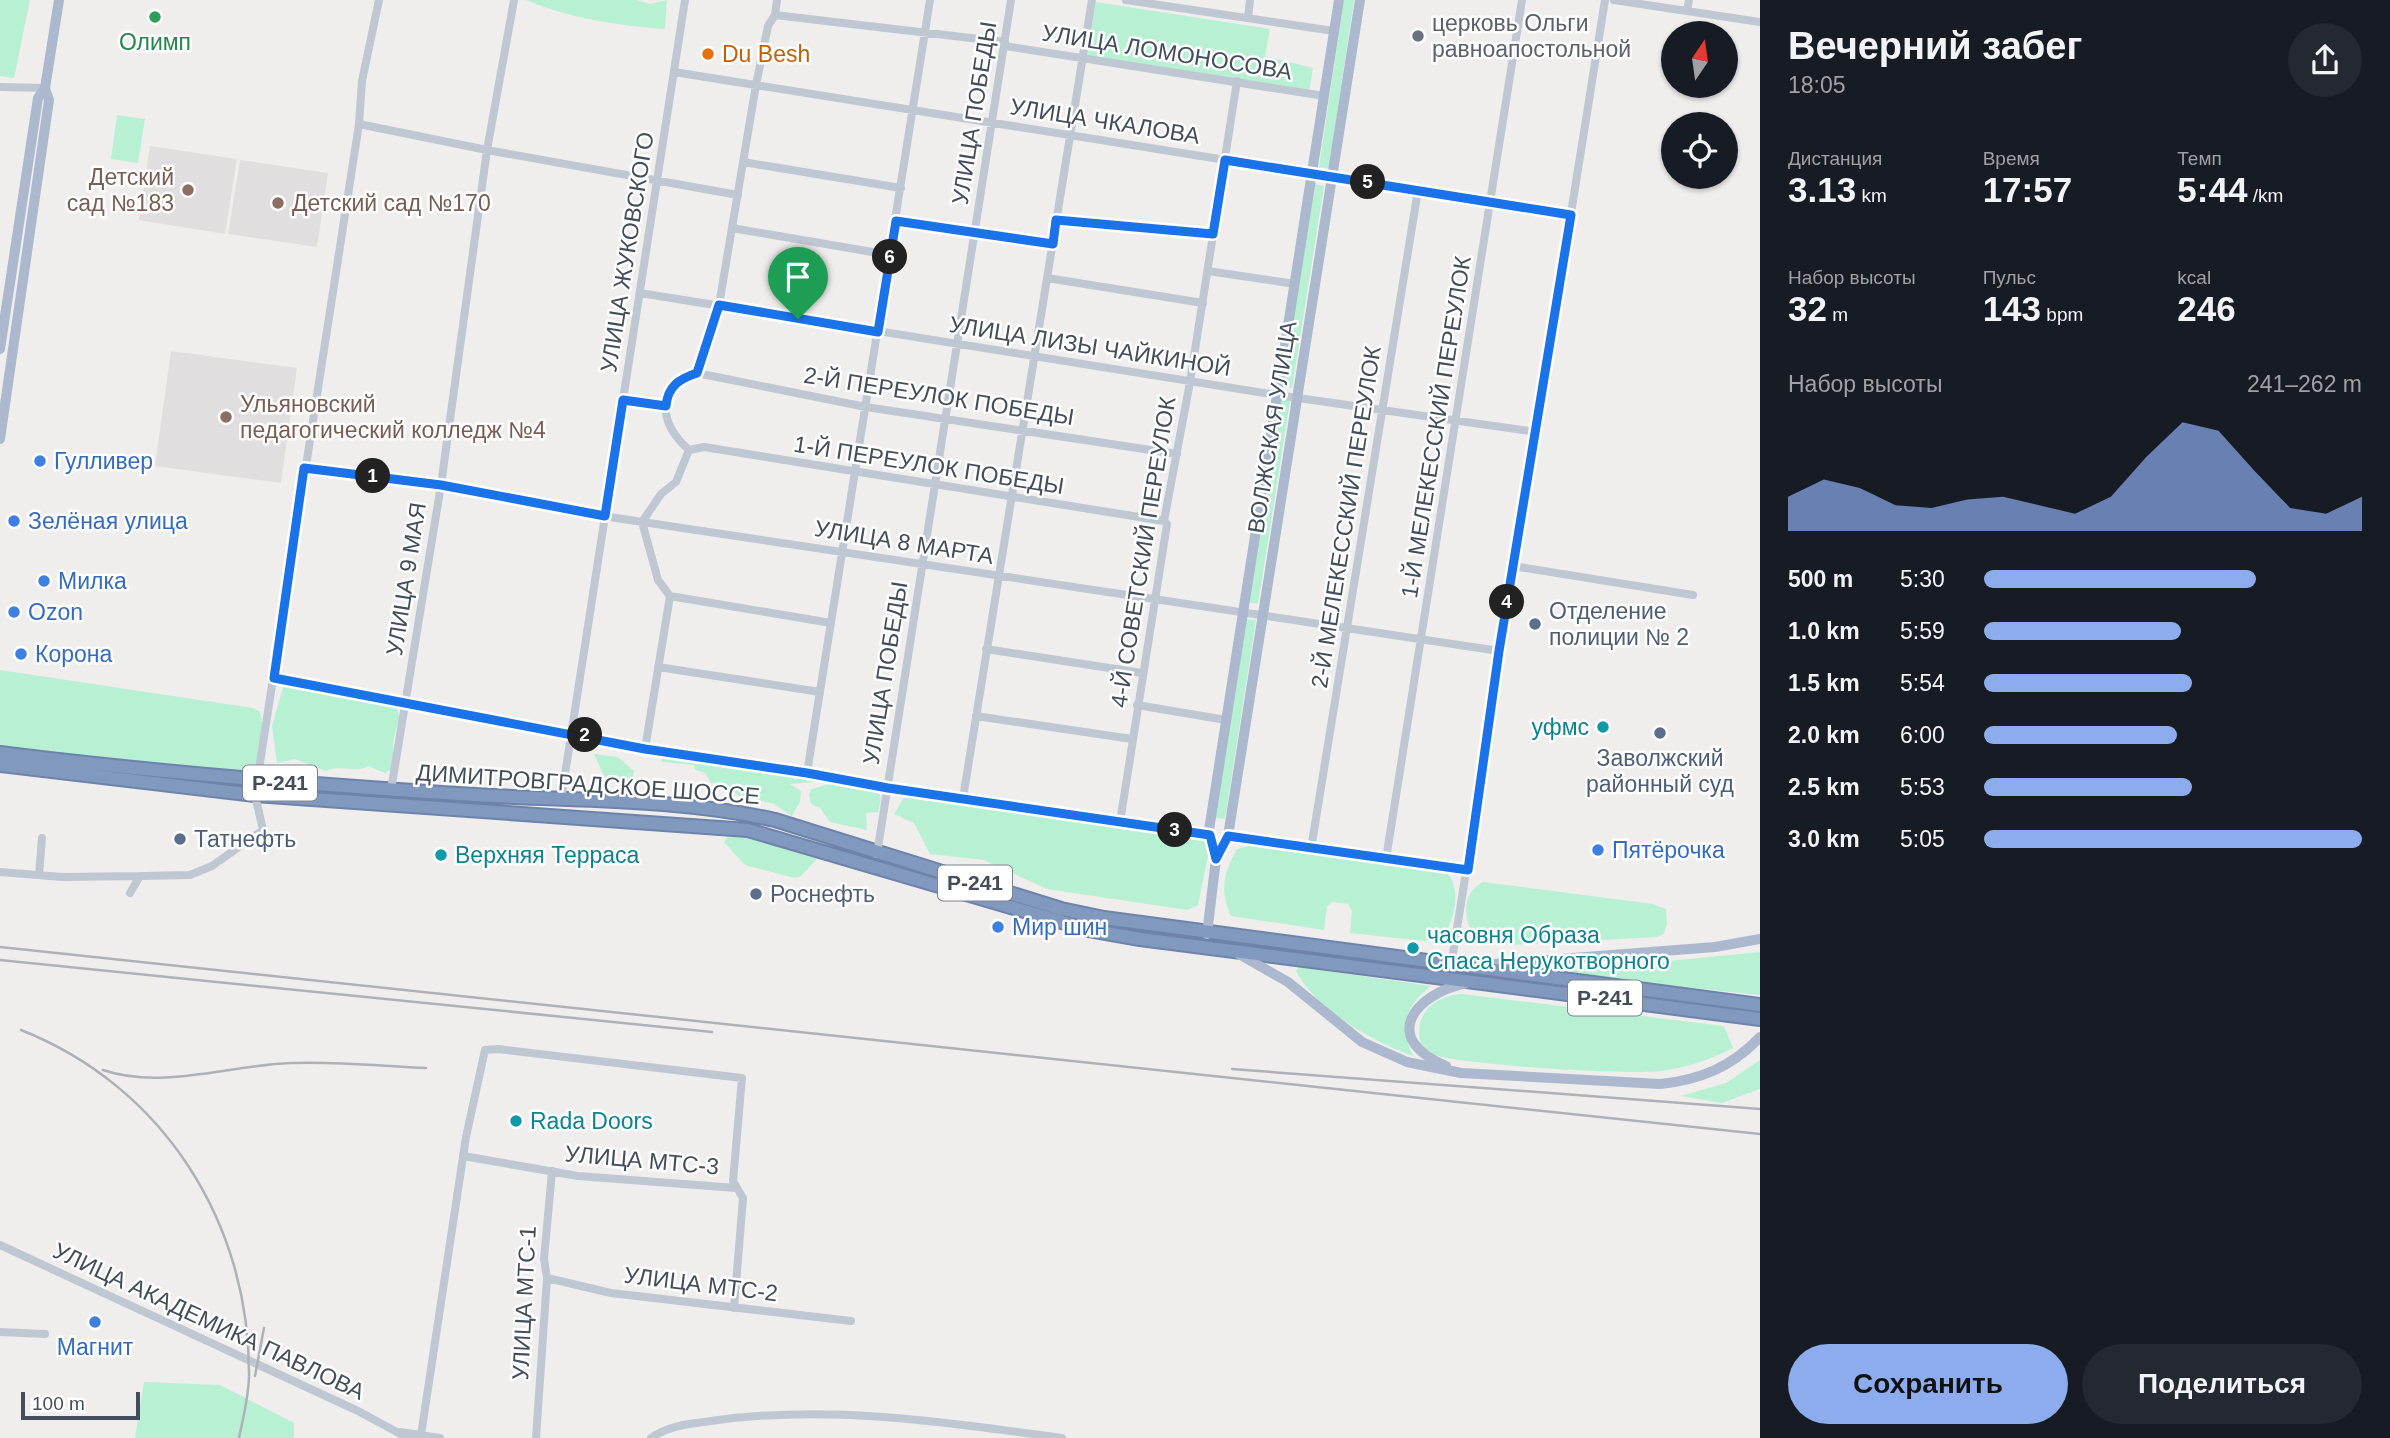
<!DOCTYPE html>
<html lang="ru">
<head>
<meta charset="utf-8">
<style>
	body { margin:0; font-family:Arial,sans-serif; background:#242831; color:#f1f3f6; height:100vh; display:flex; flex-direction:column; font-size:26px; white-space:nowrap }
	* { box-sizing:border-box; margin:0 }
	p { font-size:23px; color:#9ea1a6 }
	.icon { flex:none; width:38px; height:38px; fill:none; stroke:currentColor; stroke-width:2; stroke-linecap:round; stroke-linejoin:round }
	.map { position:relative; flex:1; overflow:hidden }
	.sheet { display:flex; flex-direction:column; background:#171b24; width:630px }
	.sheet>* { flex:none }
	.needle { width:46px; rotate:13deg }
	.buttons { position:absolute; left:1661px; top:21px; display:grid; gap:14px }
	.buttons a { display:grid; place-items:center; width:77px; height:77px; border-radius:50%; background:#171b24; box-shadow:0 2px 5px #0004; font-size:35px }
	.scale { position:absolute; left:21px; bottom:18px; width:119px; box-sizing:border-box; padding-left:7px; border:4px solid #444e5b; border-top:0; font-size:19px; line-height:24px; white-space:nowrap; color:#444e5b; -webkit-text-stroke:5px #fff; paint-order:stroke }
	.pin { position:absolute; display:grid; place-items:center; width:60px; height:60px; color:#fff; margin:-72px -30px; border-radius:50% 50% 50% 0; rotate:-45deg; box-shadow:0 0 7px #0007 }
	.pin .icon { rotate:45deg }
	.km { position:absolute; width:35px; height:35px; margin:-18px; border-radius:50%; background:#222; color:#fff; font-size:19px; line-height:35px; text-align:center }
	.round { display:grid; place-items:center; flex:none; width:74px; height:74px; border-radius:37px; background:#242831 }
	.headline { display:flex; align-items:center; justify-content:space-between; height:119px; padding:0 28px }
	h1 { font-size:38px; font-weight:600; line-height:52px }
	.figures { display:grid; grid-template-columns:repeat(3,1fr); gap:10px; height:119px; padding:7px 28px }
	.figures div { display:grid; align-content:center }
	.figures b { font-size:35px; font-weight:600 }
	.figures small { font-size:19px; font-weight:400 }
	.figures p { font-size:19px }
	.chart { height:196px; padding:14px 28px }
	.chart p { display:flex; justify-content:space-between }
	.chart svg { width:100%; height:126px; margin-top:7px; fill:#8cacee; opacity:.7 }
	.primary-button { display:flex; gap:14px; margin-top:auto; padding:14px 28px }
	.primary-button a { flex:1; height:80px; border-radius:42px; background:#8cacee; color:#111; font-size:28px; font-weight:600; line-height:80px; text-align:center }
	.primary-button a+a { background:#242831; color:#f1f3f6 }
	ul { padding:0 28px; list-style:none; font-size:23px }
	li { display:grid; grid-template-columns:112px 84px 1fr; align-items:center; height:52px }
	li i { height:18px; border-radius:9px; background:#8cacee }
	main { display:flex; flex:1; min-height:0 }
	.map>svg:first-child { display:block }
	.education { fill:#e1dedf }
	.green { fill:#b8f0d4 }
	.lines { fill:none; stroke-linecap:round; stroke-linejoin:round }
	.highway-casing { stroke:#6d83aa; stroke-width:16 }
	.minor { stroke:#bfc7d3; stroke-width:8 }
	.major { stroke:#abb8ce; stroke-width:10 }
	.highway { stroke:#8299bf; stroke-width:12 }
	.rail { stroke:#afb1b8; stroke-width:2.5 }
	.route-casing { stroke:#fff; stroke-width:14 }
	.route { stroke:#1a73e8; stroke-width:9 }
	.leisure-dot { fill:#2e9e5b; stroke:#fff; stroke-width:2.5 }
	.worship-dot { fill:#6b7280; stroke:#fff; stroke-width:2.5 }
	.food-dot { fill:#e8710a; stroke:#fff; stroke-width:2.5 }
	.education-dot { fill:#8d6e63; stroke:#fff; stroke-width:2.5 }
	.shop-dot { fill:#3f7fe0; stroke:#fff; stroke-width:2.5 }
	.service-dot { fill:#5c6f8a; stroke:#fff; stroke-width:2.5 }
	.culture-dot { fill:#0f9aa8; stroke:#fff; stroke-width:2.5 }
	.labels { text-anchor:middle; stroke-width:5; stroke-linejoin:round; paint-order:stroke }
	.shield { fill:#fff; stroke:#7c838c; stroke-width:2 }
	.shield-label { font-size:21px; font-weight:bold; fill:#444e5b }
	.worship-label { font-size:23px; fill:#5b616d; stroke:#fff; text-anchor:start }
	.leisure-label { font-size:23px; fill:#27864d; stroke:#fff }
	.street-label { font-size:23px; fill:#444e5b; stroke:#fff }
	.food-label { font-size:23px; fill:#c56008; stroke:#fff; text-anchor:start }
	.education-label { font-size:23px; fill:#785e54; stroke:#fff; text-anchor:start }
	.shop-label { font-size:23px; fill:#366cbe; stroke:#fff; text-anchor:start }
	.service-label { font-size:23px; fill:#4e5e75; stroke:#fff; text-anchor:start }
	.culture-label { font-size:23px; fill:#0d838f; stroke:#fff; text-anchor:start }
</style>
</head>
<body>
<main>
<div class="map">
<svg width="1760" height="1438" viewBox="0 0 1760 1438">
	<rect width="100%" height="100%" fill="#f0eded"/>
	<path class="education" d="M150 146 237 159 225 234 139 220Z
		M240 160 328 173 317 247 228 234Z
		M171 351 297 368 281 483 155 466Z"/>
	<path class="green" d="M0 0H30L14 78 0 76Z
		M526 0H636L650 4 667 0 665 29C620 26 568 18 526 0Z
		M1344 0H1354L1329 168 1319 167Z
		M1096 2 1270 29 1265 56 1313 68 1309 92 1087 57Z
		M117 115 145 119 138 163 111 159Z
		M1314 184 1324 186 1292 388 1281 386Z
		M1280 399 1290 401 1258 604 1248 602Z
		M1247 619 1256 620 1225 819 1215 818Z
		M0 670 253 708 259 711C267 724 259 762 251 774L238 775 0 747Z
		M285 681 348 694 367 702 383 697C411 714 394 722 393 746 393 755 396 761 392 769L385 773 368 766C356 774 340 764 326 771L295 759 277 763 272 726Z
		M664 751 759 761 821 777 814 782 790 784 801 791 800 802 792 816 774 804 739 796 727 785 711 783 705 773 695 770 694 765 663 762 658 755Z
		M594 754 618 757 634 771 633 777 644 781 640 785 614 784V781L606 780Z
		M836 782 876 786 881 798 878 812 866 813 867 830 830 822 820 808 811 804 809 794 812 789Z
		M906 794 1198 826 1210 846 1198 905 1187 910 1047 889 984 860 930 854 914 823 894 814Z
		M728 836 745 837 817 859 801 876 795 878 745 865 724 842Z
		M1249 846 1447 873C1462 888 1455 924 1441 938L1424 941 1350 933 1352 911 1348 904 1332 902 1327 906 1324 930 1231 916C1219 890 1224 873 1237 849Z
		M1483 882 1653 904 1666 909 1667 924 1663 935 1657 937 1510 945 1474 940C1465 918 1459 895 1483 882Z
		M1760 952V995L1546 973Z
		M1299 967 1431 986C1405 1006 1399 1026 1413 1056 1370 1040 1319 1012 1296 971Z
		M1462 994 1724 1026 1733 1048C1710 1060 1687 1067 1662 1071 1633 1075 1454 1065 1433 1054 1429 1052 1424 1047 1421 1044 1413 1014 1434 996 1462 994Z
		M1760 1060V1089L1722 1103 1681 1096 1726 1083Z
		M144 1382 220 1385 294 1423V1438H135Z"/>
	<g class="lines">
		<g class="highway-casing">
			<path id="highway" d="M0 753C158 773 315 785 475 795 573 801 678 798 775 820L1061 909 1104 918 1760 1005
				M0 765 255 795 748 830 1089 930 1140 939 1760 1019"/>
		</g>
		<path class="minor" d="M1126 0 1334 31
			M1614 0 1760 22
			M1687 11 1689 0
			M775 15 1005 42
			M1248 18 1250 0
			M1005 46 1324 96
			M674 72 1571 215
			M0 87 45 88
			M359 124 487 150 738 195
			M743 162 901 188
			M1057 220 1213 234
			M896 221 1053 244
			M732 228 890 255
			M1208 271 1295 284
			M1047 278 1203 303
			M640 293 1277 395 1536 432
			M697 373 866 407 1177 454
			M623 400 666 406
			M689 450 704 447 1164 521
			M304 468 427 483 616 518 1499 651
			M1513 566 1693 595
			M670 596 831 623
			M986 649 1142 673
			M658 667 820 692
			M274 678 645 749 807 773 888 788 1211 835
			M1137 705 1226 720
			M976 716 1132 739
			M645 749 670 596 658 580 642 522 661 494 676 482 689 450C659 423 654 388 697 373L719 305 756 85 768 26 775 15 777 0
			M807 773 930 0
			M257 782 359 124 362 81 379 0
			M391 790 441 485 487 150 514 0
			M963 798 1092 0
			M561 800 685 0
			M1120 822 1167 524 1164 521 1190 382 1237 81
			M1228 836 1467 870
			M1311 849 1418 190
			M877 854 1011 0
			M1386 859 1522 0
			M0 872 62 877 140 876
			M39 875 42 838
			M130 893 140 876 190 875 212 866 263 830 255 795
			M1451 966 1605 0
			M463 1156 578 1176 736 1188
			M0 1245 358 1411 408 1438
			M547 1278 611 1293 851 1321
			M0 1332 45 1334
			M400 1432 440 1438
			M421 1435 466 1137 485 1050 498 1049 742 1078 733 1181 743 1198 734 1308
			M536 1438 547 1278 544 1259 552 1171
			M651 1438C670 1425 689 1424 711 1421 827 1404 947 1422 1062 1438"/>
		<path class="major" d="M0 349 38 98 45 88 59 0
			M0 439 49 100 45 88
			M1216 859 1228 836 1360 0
			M1207 934 1216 859 1209 830 1339 0
			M1237 953 1288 982 1362 1042 1407 1062 1461 1073 1660 1084C1700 1080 1732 1067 1760 1037
			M1481 965 1715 947 1760 939
			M1446 1066C1381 1039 1412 995 1466 983"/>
		<use href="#highway" class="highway"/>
		<path class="rail" d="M0 947 1760 1134
			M0 960 712 1032
			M21 1030C163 1086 250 1223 249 1375 249 1396 243 1418 239 1438
			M1232 1069 1760 1109
			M103 1070C162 1090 230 1065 291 1063 335 1061 381 1066 426 1068
			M255 1376 264 1328"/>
	</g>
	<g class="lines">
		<g class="route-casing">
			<path id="route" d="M1225 160 1571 215 1499 651 1468 870 1228 836 1216 859 1210 835 888 788 807 773 645 749 274 678 304 468 441 485 605 516 623 400 666 406C668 386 679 379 697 373L719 305 878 332 896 221 1053 244 1056 220 1213 234Z"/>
		</g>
		<use href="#route" class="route"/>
	</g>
	<circle class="leisure-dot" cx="155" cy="17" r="7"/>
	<circle class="worship-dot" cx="1418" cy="36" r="7"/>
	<circle class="food-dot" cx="708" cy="54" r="7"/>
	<g class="education-dot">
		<circle cx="188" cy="190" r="7"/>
		<circle cx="278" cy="203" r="7"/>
		<circle cx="226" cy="417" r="7"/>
	</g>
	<g class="shop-dot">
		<circle cx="40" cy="461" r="7"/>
		<circle cx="14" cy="521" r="7"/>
		<circle cx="44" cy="581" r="7"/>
		<circle cx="14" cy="612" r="7"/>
		<circle cx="21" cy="654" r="7"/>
		<circle cx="1598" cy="850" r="7"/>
		<circle cx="998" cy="927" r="7"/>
		<circle cx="95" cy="1322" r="7"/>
	</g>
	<g class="service-dot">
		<circle cx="1535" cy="624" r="7"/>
		<circle cx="1660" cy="733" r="7"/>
		<circle cx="180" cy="839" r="7"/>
		<circle cx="756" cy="894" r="7"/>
	</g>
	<g class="culture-dot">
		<circle cx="1603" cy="727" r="7"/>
		<circle cx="441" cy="855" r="7"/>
		<circle cx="1413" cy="948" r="7"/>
		<circle cx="516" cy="1121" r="7"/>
	</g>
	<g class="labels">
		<g class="shield">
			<rect x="243" y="765.5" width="74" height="35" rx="5"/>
			<rect x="938" y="865.5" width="74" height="35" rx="5"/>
			<rect x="1568" y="980.5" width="74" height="35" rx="5"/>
		</g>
		<g class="shield-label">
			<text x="280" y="790">Р-241</text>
			<text x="975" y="890">Р-241</text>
			<text x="1605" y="1005">Р-241</text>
		</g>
		<g class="worship-label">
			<text x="1432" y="31">церковь Ольги<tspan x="1432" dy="26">равноапостольной</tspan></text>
		</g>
		<g class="leisure-label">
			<text x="155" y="50">Олимп</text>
		</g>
		<g class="street-label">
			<text transform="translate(1167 52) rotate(9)" y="8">УЛИЦА ЛОМОНОСОВА</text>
			<text transform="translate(974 113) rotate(-81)" y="8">УЛИЦА ПОБЕДЫ</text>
			<text transform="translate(1105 121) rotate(9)" y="8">УЛИЦА ЧКАЛОВА</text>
			<text transform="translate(627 252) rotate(-81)" y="8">УЛИЦА ЖУКОВСКОГО</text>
			<text transform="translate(1090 346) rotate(9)" y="8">УЛИЦА ЛИЗЫ ЧАЙКИНОЙ</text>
			<text transform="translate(939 396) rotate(9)" y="8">2-Й ПЕРЕУЛОК ПОБЕДЫ</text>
			<text transform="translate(1272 427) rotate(-81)" y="8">ВОЛЖСКАЯ УЛИЦА</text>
			<text transform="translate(1436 427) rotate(-81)" y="8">1-Й МЕЛЕКЕССКИЙ ПЕРЕУЛОК</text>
			<text transform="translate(929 465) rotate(9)" y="8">1-Й ПЕРЕУЛОК ПОБЕДЫ</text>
			<text transform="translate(1346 517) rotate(-81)" y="8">2-Й МЕЛЕКЕССКИЙ ПЕРЕУЛОК</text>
			<text transform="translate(904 542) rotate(9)" y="8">УЛИЦА 8 МАРТА</text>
			<text transform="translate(1143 552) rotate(-81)" y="8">4-Й СОВЕТСКИЙ ПЕРЕУЛОК</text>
			<text transform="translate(406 579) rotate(-81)" y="8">УЛИЦА 9 МАЯ</text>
			<text transform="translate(885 673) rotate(-81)" y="8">УЛИЦА ПОБЕДЫ</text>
			<text transform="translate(588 784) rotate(4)" y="8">ДИМИТРОВГРАДСКОЕ ШОССЕ</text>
			<text transform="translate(642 1160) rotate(5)" y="8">УЛИЦА МТС-3</text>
			<text transform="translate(701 1284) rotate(7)" y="8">УЛИЦА МТС-2</text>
			<text transform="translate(524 1303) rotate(-87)" y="8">УЛИЦА МТС-1</text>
			<text transform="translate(209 1321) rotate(25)" y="8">УЛИЦА АКАДЕМИКА ПАВЛОВА</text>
		</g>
		<g class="food-label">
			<text x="722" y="62">Du Besh</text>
		</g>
		<g class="education-label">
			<text x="174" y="185" text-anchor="end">Детский<tspan x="174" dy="26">сад №183</tspan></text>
			<text x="292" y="211">Детский сад №170</text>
			<text x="240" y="412">Ульяновский<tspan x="240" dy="26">педагогический колледж №4</tspan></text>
		</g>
		<g class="shop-label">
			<text x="54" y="469">Гулливер</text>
			<text x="28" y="529">Зелёная улица</text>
			<text x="58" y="589">Милка</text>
			<text x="28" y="620">Ozon</text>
			<text x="35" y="662">Корона</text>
			<text x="1612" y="858">Пятёрочка</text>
			<text x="1012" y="935">Мир шин</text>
			<text x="95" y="1355" text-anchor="middle">Магнит</text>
		</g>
		<g class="service-label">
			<text x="1549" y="619">Отделение<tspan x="1549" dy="26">полиции № 2</tspan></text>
			<text x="1660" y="766" text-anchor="middle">Заволжский<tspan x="1660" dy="26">районный суд</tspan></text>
			<text x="194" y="847">Татнефть</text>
			<text x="770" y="902">Роснефть</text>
		</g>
		<g class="culture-label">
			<text x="1589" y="735" text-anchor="end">уфмс</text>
			<text x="455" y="863">Верхняя Терраса</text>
			<text x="1427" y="943">часовня Образа<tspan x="1427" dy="26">Спаса Нерукотворного</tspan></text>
			<text x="530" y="1129">Rada Doors</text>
		</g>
	</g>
</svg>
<div class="buttons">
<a><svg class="needle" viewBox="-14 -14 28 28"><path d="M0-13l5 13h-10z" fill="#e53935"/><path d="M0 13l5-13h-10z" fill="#9ea1a6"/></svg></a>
<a><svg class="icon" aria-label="locate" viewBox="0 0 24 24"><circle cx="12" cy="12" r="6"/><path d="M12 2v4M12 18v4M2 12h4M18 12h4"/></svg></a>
</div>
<div class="scale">100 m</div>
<div class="pin" style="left:798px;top:319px;background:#1e9e55"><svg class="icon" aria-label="arrive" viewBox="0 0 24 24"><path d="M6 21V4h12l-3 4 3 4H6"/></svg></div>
<b class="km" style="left:373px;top:476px">1</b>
<b class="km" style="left:585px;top:735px">2</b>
<b class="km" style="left:1175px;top:830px">3</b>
<b class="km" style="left:1507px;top:602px">4</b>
<b class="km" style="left:1368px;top:182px">5</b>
<b class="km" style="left:890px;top:257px">6</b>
</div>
<section class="sheet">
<div class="headline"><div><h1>Вечерний забег</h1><p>18:05</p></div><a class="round"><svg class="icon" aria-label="share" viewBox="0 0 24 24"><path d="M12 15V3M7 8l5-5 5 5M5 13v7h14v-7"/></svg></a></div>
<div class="figures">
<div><p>Дистанция</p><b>3.13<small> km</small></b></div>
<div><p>Время</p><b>17:57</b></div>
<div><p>Темп</p><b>5:44<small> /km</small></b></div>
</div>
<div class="figures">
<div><p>Набор высоты</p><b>32<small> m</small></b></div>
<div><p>Пульс</p><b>143<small> bpm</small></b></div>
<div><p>kcal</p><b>246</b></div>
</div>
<div class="chart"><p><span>Набор высоты</span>241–262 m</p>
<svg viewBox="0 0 160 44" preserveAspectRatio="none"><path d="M0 44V32L10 26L20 29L30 35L40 36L50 33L60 32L70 35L80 38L90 32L100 18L110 6L120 9L130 23L140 36L150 38L160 32V44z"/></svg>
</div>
<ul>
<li><b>500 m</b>5:30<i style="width:72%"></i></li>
<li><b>1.0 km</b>5:59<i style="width:52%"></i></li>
<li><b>1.5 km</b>5:54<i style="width:55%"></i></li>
<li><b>2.0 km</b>6:00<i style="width:51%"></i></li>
<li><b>2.5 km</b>5:53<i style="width:55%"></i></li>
<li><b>3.0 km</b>5:05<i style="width:100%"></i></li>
</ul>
<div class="primary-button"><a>Сохранить</a><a>Поделиться</a></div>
</section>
</main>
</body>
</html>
